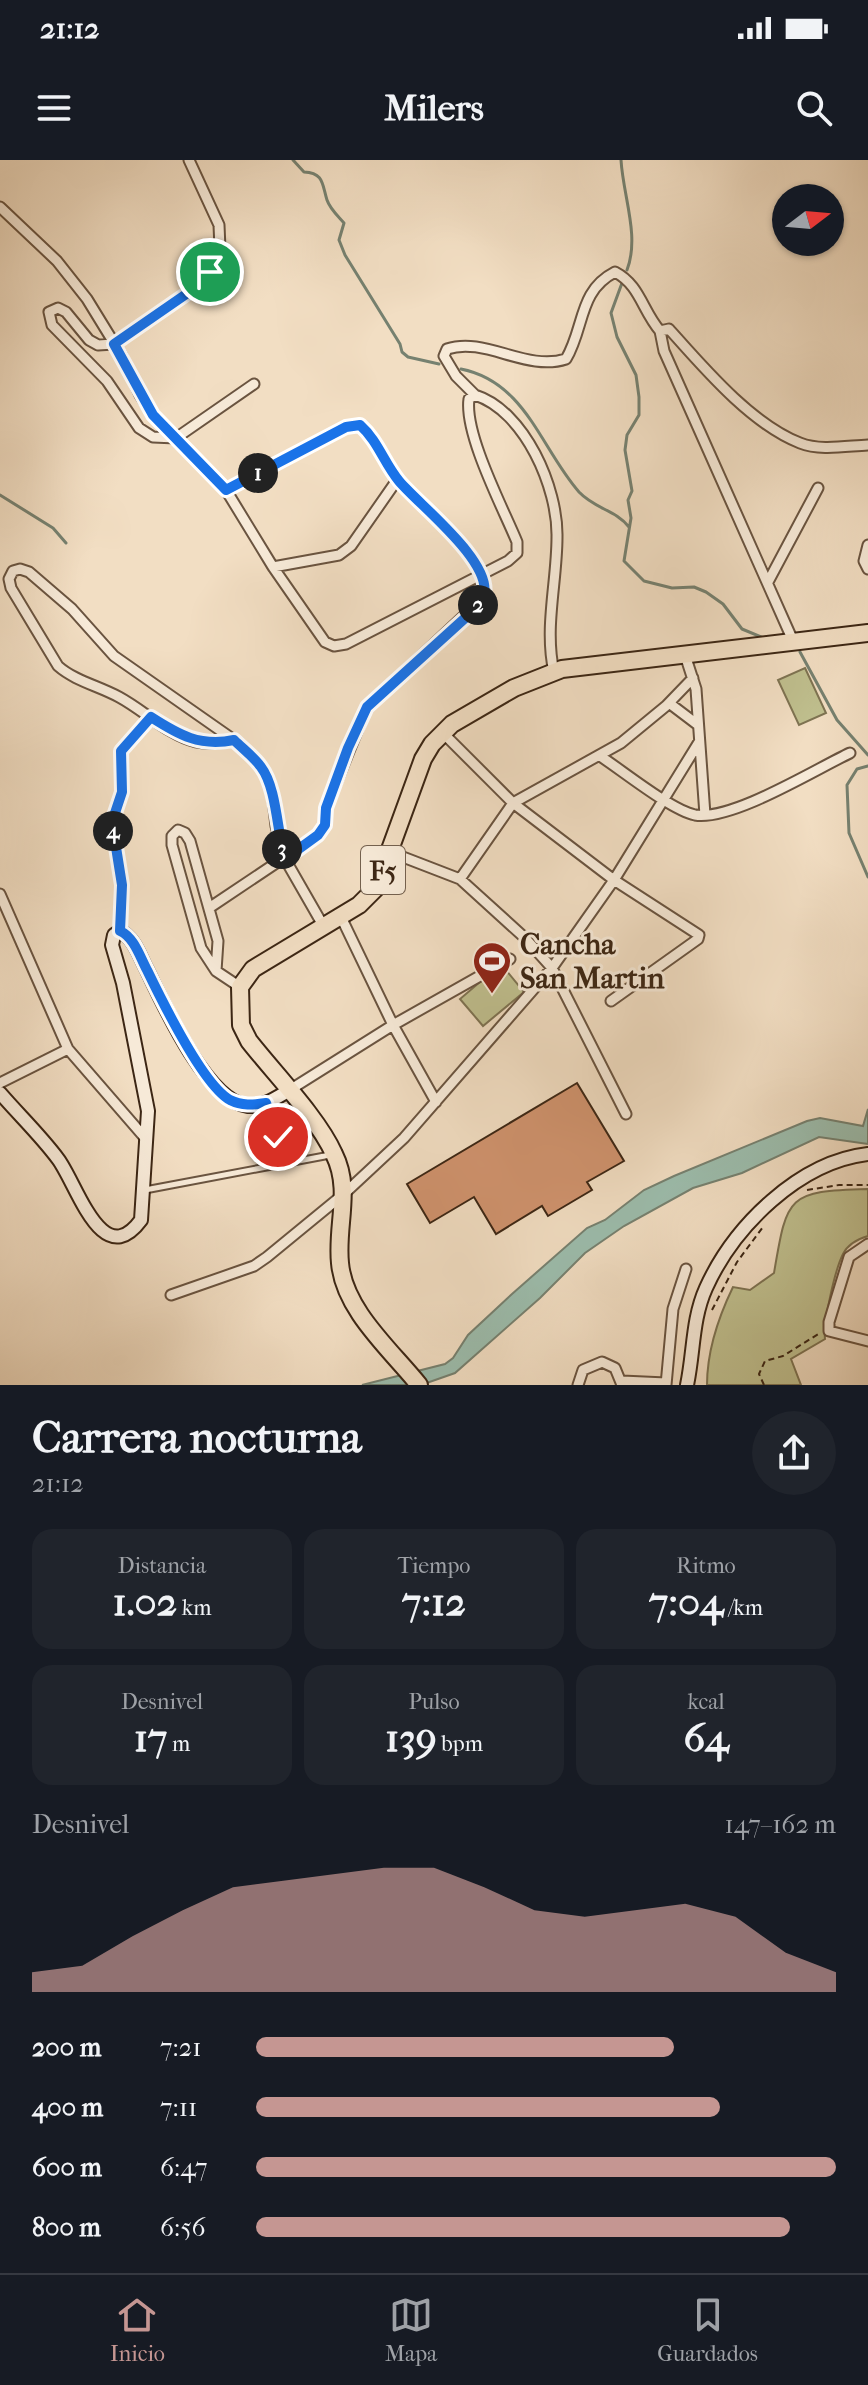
<!DOCTYPE html>
<html lang="es">
<head>
<meta charset="utf-8">
<style>
	body { margin:0; font-family:"IM FELL French Canon",serif; background:#20242c; color:#f1f3f6; height:100vh; display:flex; flex-direction:column; font-size:30px; white-space:nowrap }
	* { box-sizing:border-box; margin:0 }
	p { font-size:26px; color:#9ea1a6 }
	.icon { flex:none; width:44px; height:44px; fill:none; stroke:currentColor; stroke-width:2; stroke-linecap:round; stroke-linejoin:round }
	.map { position:relative; height:1225px; overflow:hidden }
	.details { display:flex; flex-direction:column; background:#171b24; flex:1 }
	.details>* { flex:none }
	.needle { width:52px; rotate:74deg }
	.buttons { position:absolute; left:772px; top:24px; display:grid; gap:16px }
	.buttons a { display:grid; place-items:center; width:72px; height:72px; border-radius:50%; background:#171b24; box-shadow:0 2px 6px #0004; font-size:40px }
	.pin { position:absolute; display:grid; place-items:center; width:68px; height:68px; color:#fff; margin:-34px; border:4px solid #fff; border-radius:50%; box-shadow:0 2px 8px #0007 }
	.km { position:absolute; width:40px; height:40px; margin:-20px; border-radius:50%; background:#222; color:#fff; font-size:22px; line-height:40px; text-align:center }
	.round { display:grid; place-items:center; flex:none; width:84px; height:84px; border-radius:42px; background:#20242c }
	.summary { display:flex; align-items:center; justify-content:space-between; height:136px; padding:0 32px }
	h1 { font-size:44px; font-weight:800; line-height:60px }
	.stats { display:grid; grid-template-columns:repeat(3,1fr); gap:12px; height:136px; padding:8px 32px }
	.stats div { display:grid; align-content:center; border-radius:20px; background:#20242c; text-align:center }
	.stats b { font-size:40px; font-weight:800 }
	.stats small { font-size:22px; font-weight:400 }
	.stats p { font-size:22px }
	.chart { height:224px; padding:16px 32px }
	.chart p { display:flex; justify-content:space-between }
	.chart svg { width:100%; height:144px; margin-top:8px; fill:#c59692; opacity:.7 }
	ul { padding:0 32px; list-style:none; font-size:26px }
	li { display:grid; grid-template-columns:128px 96px 1fr; align-items:center; height:60px }
	li i { height:20px; border-radius:10px; background:#c59692 }
	.status { display:flex; justify-content:space-between; align-items:center; height:56px; padding:0 40px; background:#171b24; direction:ltr }
	.status svg { height:22px; fill:currentColor }
	header { display:flex; justify-content:space-between; align-items:center; height:104px; padding:0 32px; background:#171b24; font-size:36px; font-weight:800 }
	.tab-bar { display:flex; justify-content:space-around; align-items:center; height:112px; border-top:2px solid #363941; background:#171b24; font-size:22px; color:#9ea1a6 }
	.tab-bar a { display:grid; justify-items:center; gap:4px }
	.tab-bar .active { color:#c59692 }
	.map>svg:first-child { display:block }
	.green { fill:#c0c08f; stroke:#7e7352; stroke-width:2 }
	.water { fill:#9cbdad; stroke:#768170; stroke-width:2 }
	.lines { fill:none; stroke-linecap:round; stroke-linejoin:round }
	.stream { stroke:#768170; stroke-width:3 }
	.building { fill:#d0936e; stroke:#3c2614; stroke-width:2 }
	.lane-casing { stroke:#6a5440; stroke-width:9 }
	.street-casing { stroke:#6a5440; stroke-width:13 }
	.secondary-casing { stroke:#3c2614; stroke-width:16 }
	.highway-casing { stroke:#3c2614; stroke-width:20 }
	.path { stroke:#3c2614; stroke-width:2; stroke-dasharray:6 4; stroke-linecap:butt }
	.lane { stroke:#f7ead8; stroke-width:5 }
	.street { stroke:#f7ead8; stroke-width:9 }
	.secondary { stroke:#f7ead8; stroke-width:12 }
	.highway { stroke:#f2dec3; stroke-width:16 }
	.route-casing { stroke:#fff; stroke-width:16 }
	.route { stroke:#1a73e8; stroke-width:10 }
	.labels { text-anchor:middle; stroke-width:6; stroke-linejoin:round; paint-order:stroke }
	.shield { fill:#f7ead8; stroke:#74614f; stroke-width:2 }
	.shield-label { font-size:28px; font-weight:bold; fill:#3c2614 }
	.poi-label { font-size:30px; font-weight:bold; fill:#3c2614; stroke:#f7ead8; text-anchor:start }
</style>
</head>
<body>
<div class="status"><b>21:12</b><svg viewBox="0 0 49 12"><path d="M0 12V9h3v3zM5 12V6h3v6zM10 12V3h3v9zM15 12V0h3v12zM26 1h20v11H26zM47 4h2v5h-2z"/></svg></div>
<header><svg class="icon" aria-label="menu" viewBox="0 0 24 24"><path d="M4 6h16M4 12h16M4 18h16"/></svg>Milers<svg class="icon" aria-label="search" viewBox="0 0 24 24"><circle cx="10" cy="10" r="6"/><path d="M15 15l6 6"/></svg></header>
<div class="map">
<svg width="868" height="1225" viewBox="0 0 868 1225">
	<rect width="100%" height="100%" fill="#f2dec3"/>
	<filter id="stains"><feTurbulence type="fractalNoise" baseFrequency=".0025" numOctaves="4"/><feColorMatrix values="0 0 0 0 .2 0 0 0 0 .09 0 0 0 0 .02 0 0 0 .5 -.17"/></filter>
	<radialGradient id="worn" r=".72"><stop offset=".6" stop-color="#630" stop-opacity="0"/><stop offset="1" stop-color="#630" stop-opacity=".3"/></radialGradient>
	<path class="green" d="M805 508 826 553 799 565 778 520Z
		M501 804 524 832 483 866 460 839Z
		M868 1029V1076C858 1079 848 1084 843 1094 835 1110 823 1162 825 1179L791 1199 801 1225H707C707 1190 718 1158 733 1127L750 1130 774 1113C787 1036 787 1031 868 1029Z"/>
	<path class="water" d="M868 949V984L819 977 742 1013 693 1028 624 1066 585 1093 540 1138 455 1213 421 1225H362L445 1204 453 1198 468 1175 512 1134 587 1068 605 1060 644 1030 674 1016 807 961 820 958 863 966Z"/>
	<g class="lines">
		<path class="stream" d="M293 0 304 12C324 13 322 24 327 40 330 49 338 56 344 63L339 80 345 95 400 184 402 192 408 197 439 204
			M621 0C623 36 640 76 627 110
			M622 123 611 153 617 177 636 215 639 237V255L627 275 625 290 632 331 628 340 631 358 624 401 644 421 672 428 694 427 706 432 723 444 742 469 764 478
			M461 209C526 222 541 289 579 332 595 349 616 350 629 367
			M0 335 53 368 66 383
			M800 492 837 560 868 595
			M868 606 857 609 847 625 849 673 868 717"/>
	</g>
	<path class="building" d="M577 923 624 1001 587 1022 592 1030 548 1056 542 1046 496 1074 474 1037 430 1063 407 1024Z"/>
	<g class="lines">
		<g class="lane-casing">
			<path id="lane" d="M266 944 278 977
				M145 1030 330 995"/>
		</g>
		<g class="street-casing">
			<path id="street" d="M189 0 219 65 220 89 210 112 195 128 114 184 98 185 89 180 66 152 58 148 49 152 52 165 107 221 139 268 153 277 176 278 254 224
				M0 47 57 101 87 139 122 196 140 235 153 255 226 330 273 407 339 395 351 386 397 320
				M475 235 456 216 444 196 447 189C485 176 526 212 566 199 585 167 578 131 615 112 640 125 642 150 660 171
				M868 385 864 401 868 409
				M273 407 325 482 334 486 346 484 508 401 517 393V382C503 348 464 274 469 239L475 235C525 251 558 328 557 377 557 422 544 468 554 512
				M768 422 818 328
				M794 483 664 191 660 171 669 169C703 207 751 264 800 283 820 291 846 286 868 285
				M685 495 696 529 705 655
				M669 543 698 565
				M443 573 513 643 614 720 699 775 698 779 611 841
				M234 580C221 583 209 585 196 582 168 575 145 551 119 537 99 526 75 521 58 506L11 428 9 419 13 411 20 409 29 412 72 449 114 496 234 580 263 609 272 631 276 666 285 699 324 767
				M600 596C623 611 671 650 695 655 732 661 814 610 850 593
				M390 692 460 719 525 778 552 808 626 954
				M460 719 513 643 621 583 666 546 693 518
				M0 734 68 889 146 979
				M209 748 318 675 325 665 326 648 367 547 484 437C486 390 425 353 398 321 383 302 378 281 360 265L346 267 226 330
				M341 757 393 865 436 942
				M120 771 122 725 112 662 122 632 121 591 151 557
				M216 811 218 781 190 681 185 673 178 670 172 676V685L201 788 216 811 240 827
				M0 923 68 889
				M288 931 393 865 510 799
				M868 1084 849 1097 829 1162V1171L868 1181
				M171 1135 254 1106 267 1097 345 1033 404 978 552 808 614 720 699 582
				M622 1221 666 1223
				M578 1225 583 1210 602 1202 615 1208 622 1225
				M666 1225 673 1149 686 1109"/>
		</g>
		<g class="secondary-casing">
			<path id="secondary" d="M0 933C19 955 41 976 58 999 77 1024 102 1113 141 1060L148 951 123 823 112 785 114 775 120 771C134 777 140 797 147 810 164 846 207 941 248 946 263 947 276 938 288 931
				M687 1225C694 1192 692 1159 706 1128 734 1066 799 1002 868 994"/>
		</g>
		<g class="highway-casing">
			<path id="highway" d="M419 1225C391 1190 344 1150 340 1103 336 1065 352 1030 334 994 318 958 274 913 249 881L241 865 240 827 253 809 359 745 376 728 423 599 432 584 452 564 514 528 562 509 868 473"/>
		</g>
		<path class="path" d="M807 1030 839 1025H868
			M712 1150 737 1102 763 1067
			M764 1225 759 1214 765 1201 783 1196 820 1173"/>
		<use href="#lane" class="lane"/>
		<use href="#street" class="street"/>
		<use href="#secondary" class="secondary"/>
		<use href="#highway" class="highway"/>
	</g>
	<g class="lines">
		<g class="route-casing">
			<path id="route" d="M210 112 195 128 114 184 153 255 226 330 346 267 360 265C378 281 384 303 399 321 419 345 492 401 484 435 483 440 477 445 474 450L367 547 348 588 326 648 325 665 318 675 285 699C277 673 277 628 261 607 254 597 243 589 234 580 200 587 179 575 151 557L121 591 122 632 112 662 122 725 120 771C134 777 140 797 147 810 161 839 203 925 230 940 242 946 253 945 266 943L278 977"/>
		</g>
		<use href="#route" class="route"/>
	</g>
	<defs>
		<g id="stadium-pin" transform="scale(2)"><path d="M0 17L-7.5 6A9.5 9.5 0 1 1 7.5 6Z" fill="#8f2418" stroke="#f7ead8"/><path d="M0-5a6.5 5 0 1 0 0 10a6.5 5 0 1 0 0-10ZM-3.5-1.8h7v3.6h-7Z" fill="#fff"/></g>
	</defs>
	<g fill-rule="evenodd">
		<use href="#stadium-pin" x="492" y="801"/>
	</g>
	<g class="labels">
		<rect class="shield" x="361" y="686" width="44" height="48" rx="6"/>
		<g class="shield-label">
			<text x="383" y="720">F5</text>
		</g>
		<g class="poi-label">
			<text x="520" y="794">Cancha<tspan x="520" dy="34">San Martin</tspan></text>
		</g>
	</g>
	<rect width="100%" height="100%" filter="url(#stains)"/>
	<rect width="100%" height="100%" fill="url(#worn)"/>
</svg>
<div class="buttons">
<a><svg class="needle" viewBox="-14 -14 28 28"><path d="M0-13l5 13h-10z" fill="#e53935"/><path d="M0 13l5-13h-10z" fill="#9ea1a6"/></svg></a>
</div>
<div class="pin" style="left:210px;top:112px;background:#1e9e55"><svg class="icon" aria-label="arrive" viewBox="0 0 24 24"><path d="M6 21V4h12l-3 4 3 4H6"/></svg></div>
<div class="pin" style="left:278px;top:977px;background:#d93025"><svg class="icon" aria-label="check" viewBox="0 0 24 24"><path d="M5 12l5 5 9-10"/></svg></div>
<b class="km" style="left:258px;top:313px">1</b>
<b class="km" style="left:478px;top:445px">2</b>
<b class="km" style="left:282px;top:689px">3</b>
<b class="km" style="left:113px;top:671px">4</b>
</div>
<section class="details">
<div class="summary"><div><h1>Carrera nocturna</h1><p>21:12</p></div><a class="round"><svg class="icon" aria-label="share" viewBox="0 0 24 24"><path d="M12 15V3M7 8l5-5 5 5M5 13v7h14v-7"/></svg></a></div>
<div class="stats">
<div><p>Distancia</p><b>1.02<small> km</small></b></div>
<div><p>Tiempo</p><b>7:12</b></div>
<div><p>Ritmo</p><b>7:04<small> /km</small></b></div>
</div>
<div class="stats">
<div><p>Desnivel</p><b>17<small> m</small></b></div>
<div><p>Pulso</p><b>139<small> bpm</small></b></div>
<div><p>kcal</p><b>64</b></div>
</div>
<div class="chart"><p><span>Desnivel</span>147–162 m</p>
<svg viewBox="0 0 160 44" preserveAspectRatio="none"><path d="M0 44V38L10 36L20 27L30 19L40 12L50 10L60 8L70 6L80 6L90 12L100 19L110 21L120 19L130 17L140 21L150 32L160 38V44z"/></svg>
</div>
<ul>
<li><b>200 m</b>7:21<i style="width:72%"></i></li>
<li><b>400 m</b>7:11<i style="width:80%"></i></li>
<li><b>600 m</b>6:47<i style="width:100%"></i></li>
<li><b>800 m</b>6:56<i style="width:92%"></i></li>
</ul>
</section>
<nav class="tab-bar">
<a class="active"><svg class="icon" aria-label="home" viewBox="0 0 24 24"><path d="M3 11l9-7 9 7M6 9v11h12V9"/></svg>Inicio</a>
<a><svg class="icon" aria-label="map" viewBox="0 0 24 24"><path d="M3 6l6-2 6 2 6-2v14l-6 2-6-2-6 2zM9 4v14M15 6v14"/></svg>Mapa</a>
<a><svg class="icon" aria-label="saved" viewBox="0 0 24 24"><path d="M7 4h10v16l-5-4-5 4z"/></svg>Guardados</a>
</nav>
</body>
</html>
